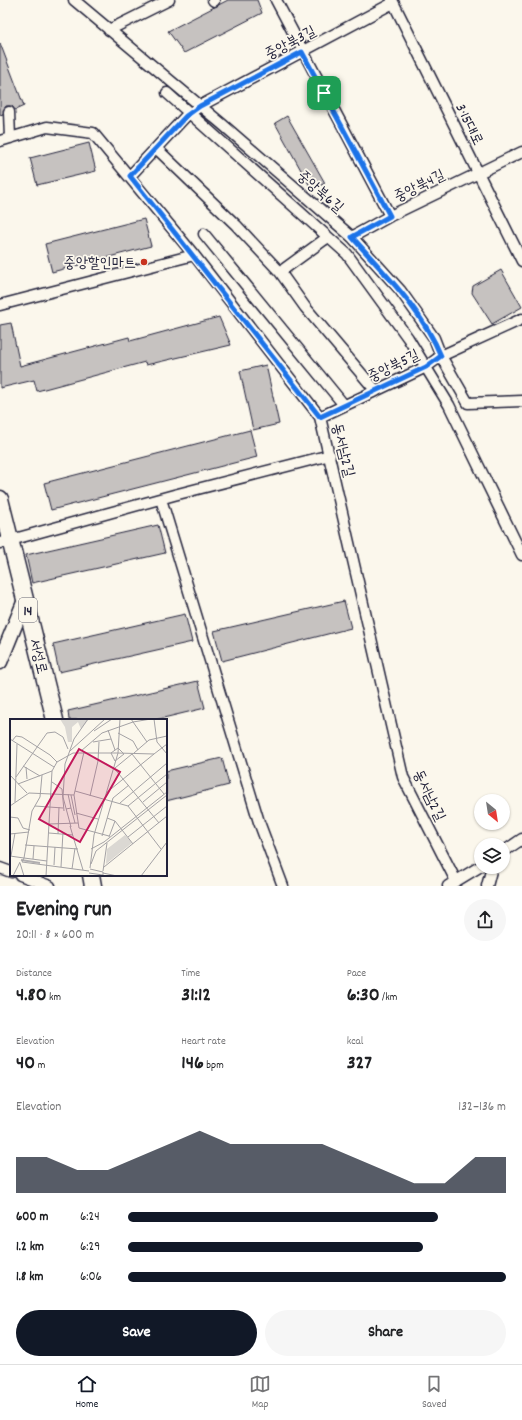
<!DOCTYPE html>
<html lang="en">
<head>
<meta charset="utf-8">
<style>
	body { margin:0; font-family:Dekko,"Poor Story",sans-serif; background:#f6f6f6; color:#202124; height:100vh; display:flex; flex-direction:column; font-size:15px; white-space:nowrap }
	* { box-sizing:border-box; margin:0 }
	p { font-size:13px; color:#757577 }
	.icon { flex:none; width:22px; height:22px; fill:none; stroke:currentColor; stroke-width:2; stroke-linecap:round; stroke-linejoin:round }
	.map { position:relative; height:886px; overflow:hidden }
	.panel { display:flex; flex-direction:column; background:#fff; flex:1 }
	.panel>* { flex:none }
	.needle { width:26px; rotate:150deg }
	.controls { position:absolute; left:474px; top:794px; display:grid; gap:8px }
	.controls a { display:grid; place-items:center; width:36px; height:36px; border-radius:50%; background:#fff; box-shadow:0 1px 3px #0004; font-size:20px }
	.pin { position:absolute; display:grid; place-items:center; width:34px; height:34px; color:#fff; margin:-17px; border-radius:8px; box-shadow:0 2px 6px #0006 }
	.round { display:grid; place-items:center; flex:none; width:42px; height:42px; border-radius:21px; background:#f6f6f6 }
	.summary { display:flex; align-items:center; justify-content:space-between; height:68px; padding:0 16px }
	h1 { font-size:22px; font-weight:700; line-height:30px }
	.metrics { display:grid; grid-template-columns:repeat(3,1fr); gap:6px; height:68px; padding:4px 16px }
	.metrics div { display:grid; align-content:center }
	.metrics b { font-size:20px; font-weight:700 }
	.metrics small { font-size:11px; font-weight:400 }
	.metrics p { font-size:11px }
	.chart { height:112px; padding:8px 16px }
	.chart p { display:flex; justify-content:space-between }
	.chart svg { width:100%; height:72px; margin-top:4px; fill:#111827; opacity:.7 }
	.primary-button { display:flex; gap:8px; margin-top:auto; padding:8px 16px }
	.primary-button a { flex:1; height:46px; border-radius:24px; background:#111827; color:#fff; font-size:16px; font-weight:700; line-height:46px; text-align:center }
	.primary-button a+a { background:#f6f6f6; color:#202124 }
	ul { padding:0 16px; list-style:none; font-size:13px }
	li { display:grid; grid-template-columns:64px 48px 1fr; align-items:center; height:30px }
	li i { height:10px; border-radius:5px; background:#111827 }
	.tab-bar { display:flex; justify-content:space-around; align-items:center; height:56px; border-top:1px solid #e0e0e0; background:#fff; font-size:11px; color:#757577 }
	.tab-bar a { display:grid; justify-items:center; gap:2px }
	.tab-bar .active { color:#111827 }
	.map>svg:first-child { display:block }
	.building { fill:#c6c2c0; stroke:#22223b }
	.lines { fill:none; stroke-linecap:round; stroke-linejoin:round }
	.street-casing { stroke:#22223b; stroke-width:13 }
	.secondary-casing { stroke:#22223b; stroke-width:17 }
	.primary-casing { stroke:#22223b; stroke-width:19 }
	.street { stroke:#fbf7ec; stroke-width:10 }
	.secondary { stroke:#fbf7ec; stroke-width:14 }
	.primary { stroke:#fbf7ec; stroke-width:16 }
	.route-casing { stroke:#fff; stroke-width:8 }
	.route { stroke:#1a73e8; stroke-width:5 }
	.poi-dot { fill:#c8321e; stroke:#fbf7ec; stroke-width:1.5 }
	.labels { text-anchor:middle; stroke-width:3.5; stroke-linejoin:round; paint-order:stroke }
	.shield { fill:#fbf7ec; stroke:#636270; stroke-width:1 }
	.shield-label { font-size:14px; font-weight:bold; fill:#22223b }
	.street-label { font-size:15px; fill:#22223b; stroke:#fbf7ec }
	.poi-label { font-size:15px; fill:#22223b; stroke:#fbf7ec; text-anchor:end }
	.inset-river { fill:none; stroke:#b1aeb0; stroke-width:2 }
	.inset-road { fill:none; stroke:#a4a2a5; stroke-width:1 }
	.view { fill:#c2185b; fill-opacity:0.15; stroke:#c2185b; stroke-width:2 }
	.inset-edge { fill:none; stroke:#22223b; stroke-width:2 }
</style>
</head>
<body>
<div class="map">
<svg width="522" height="886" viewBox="0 0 522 886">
	<rect width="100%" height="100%" fill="#fbf7ec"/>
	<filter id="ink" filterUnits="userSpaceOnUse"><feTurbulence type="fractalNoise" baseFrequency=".025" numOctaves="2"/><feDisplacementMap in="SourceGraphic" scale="8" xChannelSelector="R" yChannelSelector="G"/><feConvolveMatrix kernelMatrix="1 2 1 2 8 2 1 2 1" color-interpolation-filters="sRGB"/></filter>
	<g filter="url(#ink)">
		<path class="building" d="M228 0H257L262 13 184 53 168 31Z
			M0 43 24 106 15 110 12 106H6L3 114 0 115Z
			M287 116 325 183 312 190 275 123Z
			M89 143 96 171 37 185 30 158Z
			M144 219 151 246 52 272 45 244Z
			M501 270 522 307 492 324 472 293 473 286Z
			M219 317 231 345 146 365 145 362 37 391 34 380 0 388V325L11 323 20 366 129 337 130 341Z
			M266 365 279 424 253 430 240 371Z
			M250 430 257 457 51 510 44 483Z
			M158 525 165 553 32 583 26 555Z
			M344 601 351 628 222 661 214 631Z
			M185 614 192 642 59 672 53 644Z
			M198 681 205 708 155 720H69L68 711Z
			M222 758 229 785 166 801V771Z"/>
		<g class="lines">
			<g class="street-casing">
				<path id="street" d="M74 0 222 124 352 237 400 290 434 338 441 356 468 403 522 401
					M213 0 214 1
					M276 0 390 216
					M392 0 522 261
					M109 30 169 0
					M167 93 347 254 408 338 449 405 522 555
					M9 112 10 138
					M0 141 47 127 93 133 194 255 320 417 403 777 456 881
					M156 148 236 225 280 272 328 237
					M130 176 186 116 200 106 393 3
					M204 234 344 405
					M352 237 390 216 522 152
					M280 272 305 307 376 391
					M0 305 194 255
					M320 417 426 367 441 356 522 319
					M161 499 259 822 283 886
					M0 543 174 495 330 455
					M503 852 522 839
					M0 868 11 872
					M20 875 50 886
					M448 886 481 866
					M487 886 492 867"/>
			</g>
			<g class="secondary-casing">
				<path id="secondary" d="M0 662 25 600"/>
			</g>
			<g class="primary-casing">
				<path id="primary" d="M0 499 55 720
					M91 875 93 886"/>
			</g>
			<use href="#street" class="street"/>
			<use href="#secondary" class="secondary"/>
			<use href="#primary" class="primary"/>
		</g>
	</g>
	<g class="lines" filter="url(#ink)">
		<g class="route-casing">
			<path id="route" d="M302 52 390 216 352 237C385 274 422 310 441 356L426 367 320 417 130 176 186 116 200 106Z"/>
		</g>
		<use href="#route" class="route"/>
	</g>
	<circle class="poi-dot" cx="144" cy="262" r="4"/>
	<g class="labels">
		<rect class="shield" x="19" y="598" width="18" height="24" rx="3"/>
		<g class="shield-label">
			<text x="28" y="615">14</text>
		</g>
		<g class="street-label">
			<text transform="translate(290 42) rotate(-28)" y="5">중앙북3길</text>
			<text transform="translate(470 124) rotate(64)" y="5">3·15대로</text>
			<text transform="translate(419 185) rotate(-26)" y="5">중앙북4길</text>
			<text transform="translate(321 191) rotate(41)" y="5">중앙북6길</text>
			<text transform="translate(393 365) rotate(-26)" y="5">중앙북5길</text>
			<text transform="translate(344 450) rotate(76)" y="5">동서남2길</text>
			<text transform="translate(39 656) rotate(76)" y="5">서성로</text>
			<text transform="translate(430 795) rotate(64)" y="5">동서남2길</text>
		</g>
		<g class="poi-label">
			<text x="136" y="267">중앙할인마트</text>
		</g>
	</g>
	<g transform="translate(10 719)">
		<rect width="157" height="157" fill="#fbf7ec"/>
		<path d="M50 0H79L71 10 68 3 62 8V23H58L55 8ZM115 116 122 124 96 145 97 130Z" fill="#dbd8d3"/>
		<path class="inset-river" d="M11 141 30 144"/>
		<path class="inset-road" d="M121 0 137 23M144 0 147 23 157 35M98 11 105 31M84 12 102 0M108 14 123 22 128 31M0 20 44 48M2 22 6 17 12 18 40 36 47 43M83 23 101 20M108 29 101 34 105 42 114 35 108 29M60 32 95 0M71 32 92 14 123 3 141 0M74 33 64 76 69 109 99 117M107 34 144 35 157 25M124 34 139 21 157 17M13 47 30 57M16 48 17 60M104 49 149 104M105 49 122 35 154 75M0 56 17 74M32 56 30 78 22 92 14 139 37 142M6 58 37 14 45 13 53 18 58 30M42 63 52 70 54 92M8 65 42 52M65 72 118 87 151 130M96 74 144 35M58 75 61 89M61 76 65 96M80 77 88 42 89 23M5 83 7 25M133 83 157 63M110 84 157 44M0 87 19 74 64 76M25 87 53 89M118 87 157 55M56 90 61 89 65 104M66 94 88 100M0 98 8 99 13 109 20 111M97 99 105 102 123 125M39 105 68 104M60 107 73 151M61 108 53 78 55 45 64 20 78 0M39 114 63 116M0 115 19 113M48 115 49 88M92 117 103 79 119 66M99 118 105 102M118 118 157 87M15 126 68 130M81 130 94 123 157 73M0 137 14 139 12 143 79 152M1 137 5 114M23 140 24 127M10 144 14 157M81 145 86 132 157 76M44 146 45 128M51 148 53 113M94 148 157 97M80 149 84 116 108 34 110 0M62 150 65 129M93 152 97 124M79 154 93 156V153L80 150M93 154 107 157M3 157 10 143M36 157 42 52 47 43 63 34H107M131 157 157 123"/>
		<path class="view" d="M69 30 110 53 70 123 29 100Z"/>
		<rect width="157" height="157" class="inset-edge"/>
	</g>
</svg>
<div class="controls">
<a><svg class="needle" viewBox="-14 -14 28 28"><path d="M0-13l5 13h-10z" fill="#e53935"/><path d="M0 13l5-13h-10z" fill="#757577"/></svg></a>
<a><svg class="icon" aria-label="layers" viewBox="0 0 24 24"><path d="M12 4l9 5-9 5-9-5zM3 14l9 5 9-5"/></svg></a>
</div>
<div class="pin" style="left:324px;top:93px;background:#1e9e55"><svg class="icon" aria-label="arrive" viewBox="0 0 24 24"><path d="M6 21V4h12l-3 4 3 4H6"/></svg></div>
</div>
<section class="panel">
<div class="summary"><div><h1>Evening run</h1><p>20:11 · 8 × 600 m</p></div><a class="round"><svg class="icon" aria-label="share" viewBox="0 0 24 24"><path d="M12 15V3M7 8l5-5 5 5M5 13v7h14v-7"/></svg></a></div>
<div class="metrics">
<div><p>Distance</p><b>4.80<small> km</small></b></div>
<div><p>Time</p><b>31:12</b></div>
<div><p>Pace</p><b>6:30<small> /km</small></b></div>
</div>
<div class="metrics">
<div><p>Elevation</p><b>40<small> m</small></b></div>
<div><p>Heart rate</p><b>146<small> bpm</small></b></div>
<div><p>kcal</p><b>327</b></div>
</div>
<div class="chart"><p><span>Elevation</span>132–136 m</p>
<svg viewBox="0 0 160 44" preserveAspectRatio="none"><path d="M0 44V22L10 22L20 30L30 30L40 22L50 14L60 6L70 14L80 14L90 14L100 14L110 22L120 30L130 38L140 38L150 22L160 22V44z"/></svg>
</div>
<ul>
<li><b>600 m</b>6:24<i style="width:82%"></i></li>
<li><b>1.2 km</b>6:29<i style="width:78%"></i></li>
<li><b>1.8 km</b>6:06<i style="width:100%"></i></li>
</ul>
<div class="primary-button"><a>Save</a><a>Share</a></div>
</section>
<nav class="tab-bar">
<a class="active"><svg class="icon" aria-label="home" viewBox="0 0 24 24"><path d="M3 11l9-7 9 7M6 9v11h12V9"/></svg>Home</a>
<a><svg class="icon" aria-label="map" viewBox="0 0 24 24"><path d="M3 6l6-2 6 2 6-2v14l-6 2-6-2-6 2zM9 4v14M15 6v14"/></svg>Map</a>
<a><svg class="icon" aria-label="saved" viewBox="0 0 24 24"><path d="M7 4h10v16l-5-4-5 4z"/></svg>Saved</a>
</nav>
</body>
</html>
